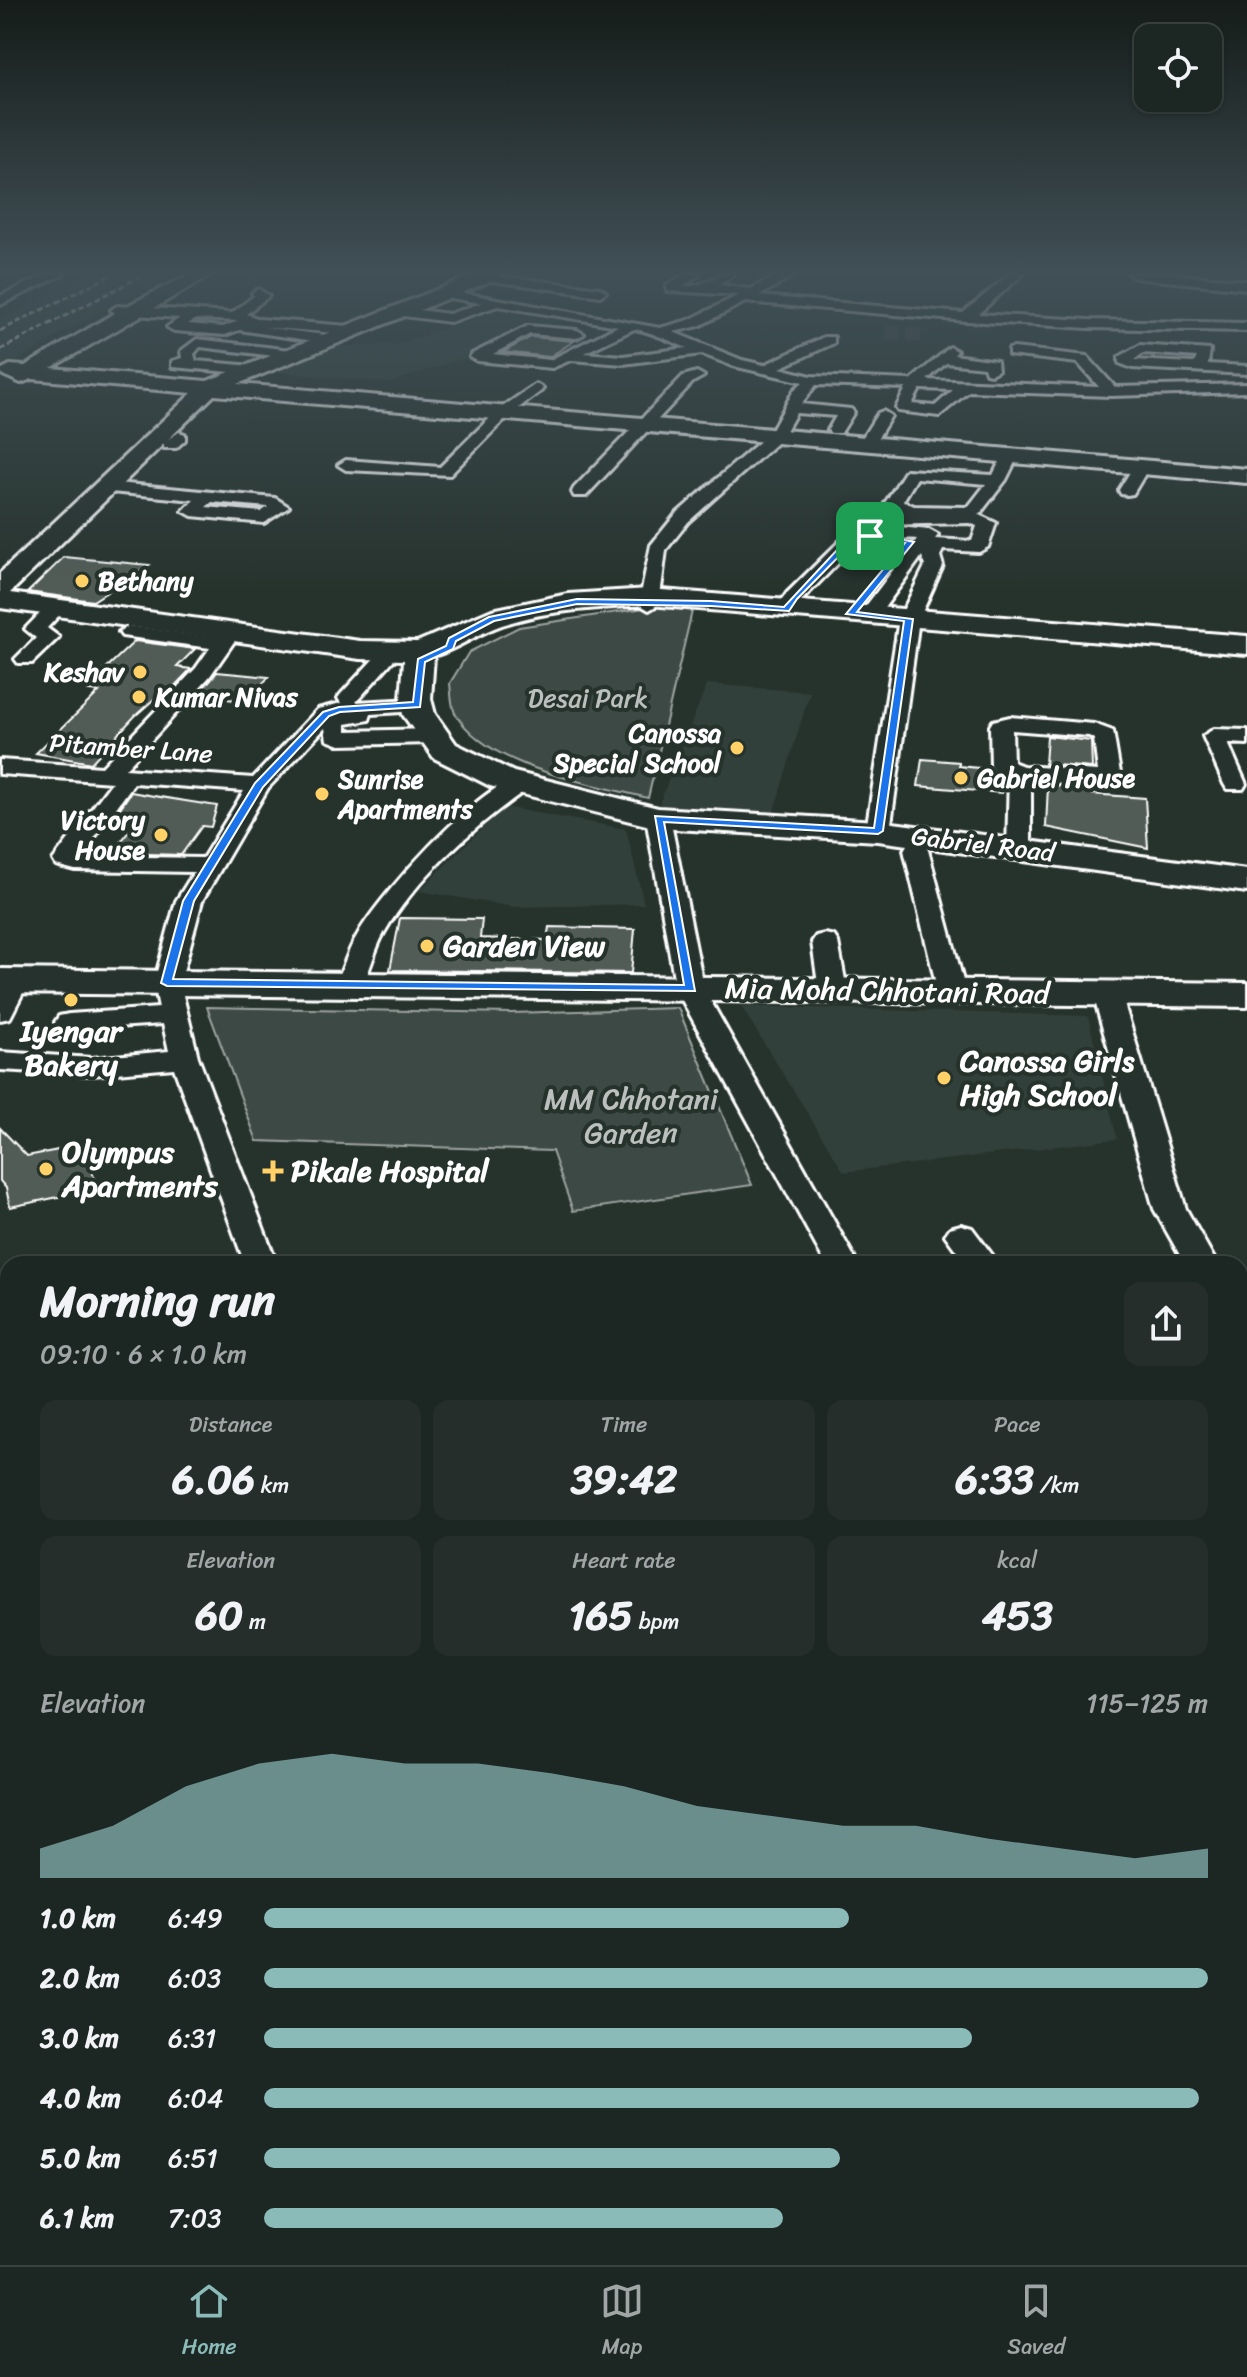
<!DOCTYPE html>
<html lang="en">
<head>
<meta charset="utf-8">
<style>
	body { margin:0; font-family:Sriracha,sans-serif; background:#252e2a; color:#f1f3f6; height:100vh; display:flex; flex-direction:column; font-size:30px; white-space:nowrap }
	* { box-sizing:border-box; margin:0 }
	p { font-size:26px; color:#a0a5a5 }
	.icon { flex:none; width:44px; height:44px; fill:none; stroke:currentColor; stroke-width:2; stroke-linecap:round; stroke-linejoin:round }
	.map { position:relative; flex:1; overflow:hidden }
	.sheet { position:absolute; left:0px; top:1256px; width:1248px; height:1010px; display:flex; flex-direction:column; background:#1c2622; border-radius:24px 24px 0 0; box-shadow:0 2px 6px #0004,0 0 0 2px #3a4340 }
	.sheet>* { flex:none }
	.controls { position:absolute; left:1134px; top:24px; display:grid; gap:16px }
	.controls a { display:grid; place-items:center; width:88px; height:88px; border-radius:16px; background:#1c2622; box-shadow:0 2px 6px #0004,0 0 0 2px #3a4340; font-size:40px }
	.pin { position:absolute; display:grid; place-items:center; width:68px; height:68px; color:#fff; margin:-34px; border-radius:16px; box-shadow:0 4px 12px #0006 }
	.round { display:grid; place-items:center; flex:none; width:84px; height:84px; border-radius:16px; background:#252e2a }
	.summary { display:flex; align-items:center; justify-content:space-between; height:136px; padding:0 40px }
	h1 { font-size:44px; font-weight:700; line-height:60px }
	.metrics { display:grid; grid-template-columns:repeat(3,1fr); gap:12px; height:136px; padding:8px 40px }
	.metrics div { display:grid; align-content:center; border-radius:16px; background:#252e2a; text-align:center }
	.metrics b { font-size:40px; font-weight:700 }
	.metrics small { font-size:22px; font-weight:400 }
	.metrics p { font-size:22px }
	.chart { height:224px; padding:16px 40px }
	.chart p { display:flex; justify-content:space-between }
	.chart svg { width:100%; height:144px; margin-top:8px; fill:#8bbbb9; opacity:.7 }
	ul { padding:0 40px; list-style:none; font-size:26px }
	li { display:grid; grid-template-columns:128px 96px 1fr; align-items:center; height:60px }
	li i { height:20px; border-radius:10px; background:#8bbbb9 }
	.tabs { display:flex; justify-content:space-around; align-items:center; height:112px; border-top:2px solid #3a4340; background:#1c2622; font-size:22px; color:#a0a5a5 }
	.tabs a { display:grid; justify-items:center; gap:4px }
	.tabs .current { color:#8bbbb9 }
	.map>svg:first-child { display:block }
	.built { fill:#333f3a }
	.green { fill:#3e4944; stroke:#9ea4a2; stroke-width:2 }
	.building { fill:#515c57; stroke:#fff; stroke-width:2 }
	.lines { fill:none; stroke-linecap:round; stroke-linejoin:round }
	.street-tunnel { stroke:#3c4742; stroke-width:14; stroke-dasharray:14 7; stroke-linecap:butt }
	.street-casing { stroke:#fff; stroke-width:6 }
	.secondary-casing { stroke:#fff; stroke-width:6 }
	.street { fill:#26332d; fill-rule:evenodd }
	.secondary { fill:#26332d; fill-rule:evenodd }
	.rail { stroke:#fff; stroke-width:3; stroke-dasharray:6 3; stroke-linecap:butt }
	.route { fill:#1a73e8; stroke:#fff; stroke-width:2; fill-rule:evenodd }
	.poi-dot { fill:#ffd166; stroke:#26332d; stroke-width:3 }
	.labels { text-anchor:middle; stroke-width:8; stroke-linejoin:round; paint-order:stroke }
	.far-poi-label { font-size:26px; font-weight:bold; fill:#fff; stroke:#26332d; text-anchor:start }
	.far-park-label { font-size:26px; fill:#bbbfbe; stroke:#26332d }
	.far-street-label { font-size:26px; fill:#fff; stroke:#26332d }
	.poi-label { font-size:30px; font-weight:bold; fill:#fff; stroke:#26332d; text-anchor:start }
	.street-label { font-size:30px; fill:#fff; stroke:#26332d }
	.park-label { font-size:30px; fill:#bbbfbe; stroke:#26332d }
</style>
</head>
<body>
<div class="map">
<svg width="1247" height="2265" viewBox="0 0 1247 2265">
	<rect width="100%" height="100%" fill="#26332d"/>
	<filter id="ink" filterUnits="userSpaceOnUse"><feTurbulence type="fractalNoise" baseFrequency=".0125" numOctaves="2"/><feDisplacementMap in="SourceGraphic" scale="16" xChannelSelector="R" yChannelSelector="G"/><feConvolveMatrix kernelMatrix="1 2 1 2 8 2 1 2 1" color-interpolation-filters="sRGB"/></filter>
	<g filter="url(#ink)">
		<path class="built" d="M89 274H174L75 325 0 372V320Z
			M502 308 562 318 478 361 462 359 389 383 269 371 334 347 400 344Z
			M707 684 810 692 773 814 659 804Z
			M504 807 626 829 644 904 514 907 419 891Z
			M741 1006 1088 1016 1117 1139 844 1172Z"/>
		<path class="green" d="M651 607H693L648 798C590 783 488 769 455 713 451 705 451 692 450 683L469 652 519 627Z
			M207 1007 511 1013 678 1008 752 1185 573 1211 552 1151 257 1141Z
			M8 1447V2051L0 2055V1457Z"/>
		<path class="building" d="M531 337 574 341 549 357 503 352Z
			M64 557 149 565 93 601 28 592Z
			M135 641 195 649 177 667 191 669 168 693 162 692 135 716 91 763 36 753 99 692 89 691 105 675 100 674Z
			M217 672 269 677 245 701 196 696Z
			M1047 736 1091 741 1092 768 1045 764Z
			M922 759 959 762V766L989 769 1003 777 1002 793 918 786Z
			M1048 785 1091 788V794L1145 798 1148 848 1046 827Z
			M131 792 154 796 217 806 211 827 202 826 181 855 113 853 139 817 116 814Z
			M400 918 482 919 480 938 547 940 549 927 635 929 631 973 390 970Z
			M0 1128 27 1156 85 1145 97 1189 10 1207 6 1188 0 1181Z"/>
		<g class="lines">
			<path class="street-tunnel" d="M886 333 926 336"/>
			<g class="street-casing">
				<path id="street" d="M48 274H64L0 305V296Z
					M481 274 600 288 606 292 600 296 486 280 482 279Z
					M685 274H700L684 286C704 288 713 274 734 274L719 285 751 289 780 274H796L759 296 963 313 1010 274H1023L978 314 1089 320 1247 323V331L1089 328 966 321 745 302 699 326 673 332 742 360 764 365 824 337H834V343L780 368 811 376 911 380 950 347 957 351 954 355 997 361 998 370 991 374 986 373 984 367 946 363 927 380 1099 387 1078 363 1009 355V349L1014 348 1087 356 1115 387 1247 384V392L1111 396 969 391 939 416 898 411 896 408 906 388 816 385 801 404 851 409 854 412 841 433H831L828 430 836 416 796 413 782 438 688 522 666 550 659 604 649 610 639 604 651 545 676 514 771 432 794 390 803 382 733 366 702 354 623 364 571 360 552 368 477 361 470 357 472 354 528 326 577 330 584 334 577 338 530 334 493 354 550 360 618 326 498 306 450 322 396 315 390 311 396 307 449 314 481 303 437 296V290L441 289 660 328 689 320 739 295 667 291V285ZM634 329C650 331 670 341 687 348L623 356 584 353ZM920 389 953 390 935 406 912 404Z
					M1129 274H1173L1247 281V289L1135 278Z
					M258 289 269 296 246 314 260 319 349 326 356 330 349 334 262 327 333 336V342L328 343 239 330 225 335 174 331 167 327 180 318 117 314 111 310 117 306 232 313 254 296 252 293ZM196 319 238 321 223 327 188 324Z
					M197 339 291 350 298 354 291 358 200 347 194 354 196 361 253 366 260 370 253 374 172 367V361L182 358 181 351Z
					M1140 345 1210 350 1208 364 1247 366V374L1132 368 1119 363V357ZM1143 353 1197 357 1194 363 1134 360Z
					M697 372 704 376 693 382 586 496H574L572 492 574 488 683 376Z
					M536 384 543 388 541 391 508 416 450 475 346 470 338 465 346 460 440 467 498 410Z
					M883 411 891 416 873 446 867 448 861 446 859 443 878 413Z
					M179 432 185 434V440L176 448H164V442Z
					M1010 451 1018 456 1006 480 979 515 996 523 988 547 979 552 943 550 940 556 943 566 919 619 890 831 886 836H870L866 831 899 619 925 566 922 556 876 619H862L859 615 917 539C895 537 881 543 858 543L801 601 793 613H779L776 609 787 593 847 534 863 533 864 516 904 514 885 503 906 470 993 475 1004 453ZM917 478 986 484 968 507 914 506 903 501ZM970 523 977 526 972 541 935 539 938 535 929 530 879 525Z
					M1141 462 1149 467 1133 494 1127 495 1121 494 1119 490 1135 464Z
					M106 482 275 498 289 507 264 523 192 516 183 511 194 500 100 491 98 487ZM212 502 268 507 261 512 206 507Z
					M56 602 66 608 47 628 59 637 32 663H18L15 659 36 638 25 629 49 604Z
					M129 626 217 638 223 629 230 627 240 633 210 676 125 769 253 778 318 709 341 703 338 698 341 694 379 653 386 651 396 657 356 702 417 699 428 705 417 711 371 714 369 720 346 724V731L434 729 445 736 434 743 340 745 327 740 325 728 268 788 202 901 180 983 198 1057 277 1264H245L174 1068 92 1075 0 1070V1052L92 1058 169 1051 163 1024 69 1030 59 1028 55 1022 59 1016 69 1014 159 1008 154 983 176 901 194 872 75 870 56 865 53 860 112 782 0 774V760L102 767 196 668 210 648 122 636 119 632ZM134 783 244 791 203 858 81 856Z
					M1010 717 1094 724 1113 731 1121 779 1118 784 1110 786 1031 781V849L1028 854H1010L1007 849 1009 776 994 771 991 766 990 726 993 721ZM1012 730 1089 736 1094 739 1098 771 1023 766 1013 762Z
					M1214 729 1247 730V744L1228 743 1246 784 1243 789H1227L1224 784 1203 736Z
					M521 776 529 778 532 783 529 788C477 823 415 879 384 933 373 952 370 974 359 991H339L336 985C343 968 348 950 358 934 381 894 477 787 521 776Z
					M658 811 666 813 670 818 704 989 858 1264H826L676 989 646 818 650 813Z
					M916 843 925 845 928 850 966 992 962 998H942L938 992 904 850 907 845Z
					M825 934 834 936 838 942 847 991 843 997H823L819 991 812 942 816 936Z
					M16 973 25 975 29 981 10 1018 0 1020V986L7 975Z
					M1107 986 1117 988 1121 994 1186 1209 1217 1264H1185L1154 1209 1093 994 1097 988Z
					M961 1225 972 1228 999 1264H966L945 1235 950 1228Z
					M1240 1304 1247 1306V1334L1240 1332Z
					M8 1402V1430L0 1433V1405Z
					M1247 1573V1604L1240 1606V1575Z
					M1240 1854 1247 1856V1905L1240 1903Z
					M487 2258H541L539 2265H485Z"/>
			</g>
			<g class="secondary-casing">
				<path id="secondary" d="M190 274H213L51 368 207 381 476 274H501L498 278 238 384 1247 469V483L214 395 10 593 360 641 417 642 492 610 568 594 649 589 1247 636V654L649 605C600 608 549 609 502 625 479 633 458 648 434 656L431 699 435 714 456 744 514 772 658 808 878 821 1247 870V892L878 841 658 828 490 786 434 758 403 715 401 699 404 660 360 659 0 608V573L192 393 32 379 21 383 3 375 0 370 10 365 25 366 125 307Z
					M0 969 1247 983V1007L0 993Z"/>
			</g>
			<use href="#street" class="street"/>
			<use href="#secondary" class="secondary"/>
			<path class="rail" d="M0 331 113 274
				M0 350 145 274"/>
		</g>
	</g>
	<linearGradient id="sky" x2="0" y2="1"><stop stop-color="#151c19"/><stop offset="0.46" stop-color="#415057"/><stop offset="1" stop-color="#415057" stop-opacity="0"/></linearGradient>
	<rect width="1247" height="591" fill="url(#sky)"/>
	<path class="route" d="M870 533 914 542 857 612 913 619 883 831 878 834 664 822 695 991 167 986 161 983 183 901 255 783 323 712 339 707 413 702 418 659 446 646 449 638 489 617 577 599 711 601 784 607 850 536ZM870 538 905 543 846 614 904 621 874 828 655 816 684 985 173 979 194 901 263 787 329 716 340 712 420 707 425 662 453 649 456 641 494 621 577 604 711 606 789 611 797 599 855 540Z"/>
	<g class="poi-dot">
		<circle cx="82" cy="581" r="8"/>
		<circle cx="140" cy="672" r="8"/>
		<circle cx="139" cy="697" r="8"/>
		<circle cx="737" cy="748" r="8"/>
		<circle cx="961" cy="778" r="8"/>
		<circle cx="322" cy="794" r="8"/>
		<circle cx="161" cy="835" r="8"/>
		<circle cx="427" cy="946" r="8"/>
		<circle cx="71" cy="1000" r="8"/>
		<circle cx="944" cy="1078" r="8"/>
		<circle cx="46" cy="1169" r="8"/>
		<path d="M269 1159h8v8h8v8h-8v8h-8v-8h-8v-8h8z"/>
	</g>
	<g class="labels">
		<g class="far-poi-label">
			<text x="98" y="590">Bethany</text>
			<text x="124" y="681" text-anchor="end">Keshav</text>
			<text x="155" y="706">Kumar Nivas</text>
			<text x="721" y="742" text-anchor="end">Canossa<tspan x="721" dy="30">Special School</tspan></text>
			<text x="977" y="787">Gabriel House</text>
			<text x="338" y="788">Sunrise<tspan x="338" dy="30">Apartments</tspan></text>
			<text x="145" y="829" text-anchor="end">Victory<tspan x="145" dy="30">House</tspan></text>
		</g>
		<g class="far-park-label">
			<text x="588" y="707">Desai Park</text>
		</g>
		<g class="far-street-label">
			<text transform="translate(131 748) rotate(4)" y="9">Pitamber Lane</text>
			<text transform="translate(983 844) rotate(7)" y="9">Gabriel Road</text>
		</g>
		<g class="poi-label">
			<text x="443" y="956">Garden View</text>
			<text x="71" y="1041" text-anchor="middle">Iyengar<tspan x="71" dy="34">Bakery</tspan></text>
			<text x="960" y="1071">Canossa Girls<tspan x="960" dy="34">High School</tspan></text>
			<text x="62" y="1162">Olympus<tspan x="62" dy="34">Apartments</tspan></text>
			<text x="291" y="1181">Pikale Hospital</text>
		</g>
		<g class="street-label">
			<text transform="translate(887 991) rotate(1)" y="10">Mia Mohd Chhotani Road</text>
		</g>
		<g class="park-label">
			<text x="631" y="1109">MM Chhotani<tspan x="631" dy="34">Garden</tspan></text>
		</g>
	</g>
</svg>
<div class="controls">
<a><svg class="icon" aria-label="locate" viewBox="0 0 24 24"><circle cx="12" cy="12" r="6"/><path d="M12 2v4M12 18v4M2 12h4M18 12h4"/></svg></a>
</div>
<div class="pin" style="left:870px;top:536px;background:#1e9e55"><svg class="icon" aria-label="arrive" viewBox="0 0 24 24"><path d="M6 21V4h12l-3 4 3 4H6"/></svg></div>
<section class="sheet">
<div class="summary"><div><h1>Morning run</h1><p>09:10 · 6 × 1.0 km</p></div><a class="round"><svg class="icon" aria-label="share" viewBox="0 0 24 24"><path d="M12 15V3M7 8l5-5 5 5M5 13v7h14v-7"/></svg></a></div>
<div class="metrics">
<div><p>Distance</p><b>6.06<small> km</small></b></div>
<div><p>Time</p><b>39:42</b></div>
<div><p>Pace</p><b>6:33<small> /km</small></b></div>
</div>
<div class="metrics">
<div><p>Elevation</p><b>60<small> m</small></b></div>
<div><p>Heart rate</p><b>165<small> bpm</small></b></div>
<div><p>kcal</p><b>453</b></div>
</div>
<div class="chart"><p><span>Elevation</span>115–125 m</p>
<svg viewBox="0 0 160 44" preserveAspectRatio="none"><path d="M0 44V35L10 28L20 16L30 9L40 6L50 9L60 9L70 12L80 16L90 22L100 25L110 28L120 28L130 32L140 35L150 38L160 35V44z"/></svg>
</div>
<ul>
<li><b>1.0 km</b>6:49<i style="width:62%"></i></li>
<li><b>2.0 km</b>6:03<i style="width:100%"></i></li>
<li><b>3.0 km</b>6:31<i style="width:75%"></i></li>
<li><b>4.0 km</b>6:04<i style="width:99%"></i></li>
<li><b>5.0 km</b>6:51<i style="width:61%"></i></li>
<li><b>6.1 km</b>7:03<i style="width:55%"></i></li>
</ul>
</section>
</div>
<nav class="tabs">
<a class="current"><svg class="icon" aria-label="home" viewBox="0 0 24 24"><path d="M3 11l9-7 9 7M6 9v11h12V9"/></svg>Home</a>
<a><svg class="icon" aria-label="map" viewBox="0 0 24 24"><path d="M3 6l6-2 6 2 6-2v14l-6 2-6-2-6 2zM9 4v14M15 6v14"/></svg>Map</a>
<a><svg class="icon" aria-label="saved" viewBox="0 0 24 24"><path d="M7 4h10v16l-5-4-5 4z"/></svg>Saved</a>
</nav>
</body>
</html>
